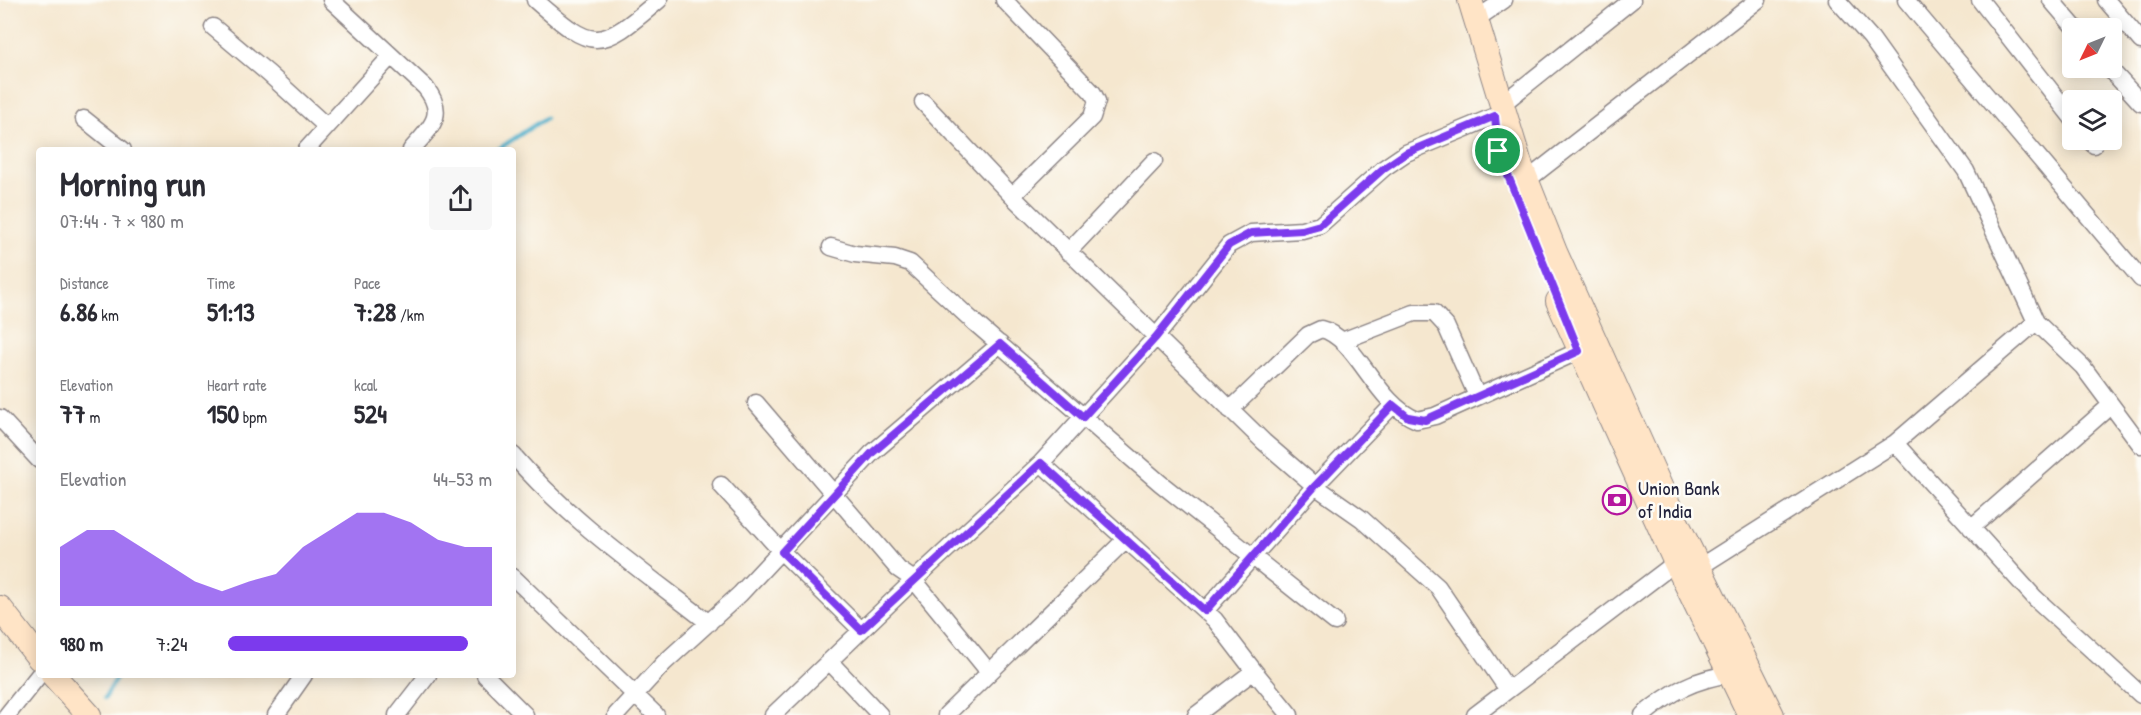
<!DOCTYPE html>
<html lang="en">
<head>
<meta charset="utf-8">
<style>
	body { margin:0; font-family:"Patrick Hand",sans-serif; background:#f7f7f7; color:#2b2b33; height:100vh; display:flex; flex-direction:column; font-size:22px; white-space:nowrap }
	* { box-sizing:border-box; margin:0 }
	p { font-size:20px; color:#7c7c81 }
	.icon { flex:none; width:33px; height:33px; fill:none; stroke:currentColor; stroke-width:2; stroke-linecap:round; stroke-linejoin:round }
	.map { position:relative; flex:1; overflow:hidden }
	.panel { position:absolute; left:36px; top:147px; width:480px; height:531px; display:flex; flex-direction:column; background:#fff; border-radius:6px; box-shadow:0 3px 15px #0003 }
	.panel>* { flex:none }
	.needle { width:39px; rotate:227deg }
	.controls { position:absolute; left:2062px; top:18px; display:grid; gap:12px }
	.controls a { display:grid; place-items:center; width:60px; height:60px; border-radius:6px; background:#fff; box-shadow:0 3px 15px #0003; font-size:30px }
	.pin { position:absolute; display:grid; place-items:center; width:51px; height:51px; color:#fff; margin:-26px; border:3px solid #fff; border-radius:50%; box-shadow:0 2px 6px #0007 }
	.round { display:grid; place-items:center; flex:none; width:63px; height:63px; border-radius:6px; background:#f7f7f7 }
	.head { display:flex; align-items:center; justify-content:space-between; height:102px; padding:0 24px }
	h1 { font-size:33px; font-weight:700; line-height:45px }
	.stats { display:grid; grid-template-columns:repeat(3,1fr); gap:9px; height:102px; padding:6px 24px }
	.stats div { display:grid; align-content:center }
	.stats b { font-size:26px; font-weight:700 }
	.stats small { font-size:16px; font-weight:400 }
	.stats p { font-size:16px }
	.chart { height:168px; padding:12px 24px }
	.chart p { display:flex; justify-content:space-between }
	.chart svg { width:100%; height:108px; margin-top:6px; fill:#7c3aed; opacity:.7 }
	ul { padding:0 24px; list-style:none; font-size:20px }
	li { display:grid; grid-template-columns:96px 72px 1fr; align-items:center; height:45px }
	li i { height:15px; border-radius:8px; background:#7c3aed }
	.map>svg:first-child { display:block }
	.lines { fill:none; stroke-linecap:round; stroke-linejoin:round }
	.stream { stroke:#4bafca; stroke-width:4.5 }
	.street-casing { stroke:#8c8485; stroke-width:19 }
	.secondary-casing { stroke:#8c8485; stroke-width:26 }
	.street { stroke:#fff; stroke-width:16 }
	.secondary { stroke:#ffe4c6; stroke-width:24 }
	.route-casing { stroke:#fff; stroke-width:12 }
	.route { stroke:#7c3aed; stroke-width:8 }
	.labels { text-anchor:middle; stroke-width:5; stroke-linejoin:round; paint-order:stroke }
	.poi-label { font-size:20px; fill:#22223b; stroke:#fdfcf7; text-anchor:start }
</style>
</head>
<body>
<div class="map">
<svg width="2141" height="715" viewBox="0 0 2141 715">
	<rect width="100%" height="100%" fill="#fdfcf7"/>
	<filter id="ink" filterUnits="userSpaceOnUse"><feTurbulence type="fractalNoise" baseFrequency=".0167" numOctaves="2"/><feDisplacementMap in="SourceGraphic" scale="12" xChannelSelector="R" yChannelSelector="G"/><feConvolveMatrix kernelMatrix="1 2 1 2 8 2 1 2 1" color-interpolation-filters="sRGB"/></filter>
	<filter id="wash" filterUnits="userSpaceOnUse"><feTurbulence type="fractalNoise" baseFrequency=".008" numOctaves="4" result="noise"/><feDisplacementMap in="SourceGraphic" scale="24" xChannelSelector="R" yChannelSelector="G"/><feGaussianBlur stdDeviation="1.35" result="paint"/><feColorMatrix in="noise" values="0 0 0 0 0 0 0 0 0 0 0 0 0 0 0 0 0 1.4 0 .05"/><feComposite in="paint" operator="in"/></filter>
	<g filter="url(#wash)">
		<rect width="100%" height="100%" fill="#f5e7cf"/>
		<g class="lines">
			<path class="stream" d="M497 150 545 118
				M105 698 118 675"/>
		</g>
	</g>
	<g filter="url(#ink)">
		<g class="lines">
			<g class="street-casing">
				<path id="street" d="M331 0 425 87C448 115 430 128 411 150
					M535 0C594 52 598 52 659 0
					M1004 0 1093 93 1097 101 1092 117 1012 196
					M1837 0 1871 38 1966 171 2036 322
					M1906 0 2141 279
					M1980 0 2073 119
					M2051 0 2075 28
					M2106 0 2141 41
					M1475 20 1504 0
					M213 27 269 74 326 126
					M2109 68 2141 103
					M923 102 1012 196 1264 442 1315 486 1362 519 1438 587 1508 690
					M1501 105 1632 0
					M84 119 123 150
					M2089 140 2094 145
					M306 150 391 56
					M1526 181 1758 0
					M831 247 855 254 895 258 910 263 975 323 1160 483 1335 622
					M1068 252 1154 161
					M1342 341 1414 313H1434L1446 326 1477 396
					M756 403 898 569 914 580 989 672
					M1230 410 1308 335 1321 329C1357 337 1375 404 1417 420L1435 416 1579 351
					M0 418 39 460
					M1895 443 2035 598 2141 695
					M513 455C570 521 641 570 709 623
					M1041 463 1215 620 1254 671 1196 715
					M721 485 782 552 861 630
					M1971 528 2111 405
					M1698 568 1895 443 2036 322 2083 367 2141 445
					M513 577 656 715
					M1205 611 1315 486 1393 405
					M830 662 880 715
					M1254 671 1290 715
					M485 675 525 715
					M7 715 39 675
					M276 715 304 675
					M397 715 428 675
					M616 715 664 663 740 594 872 453 1000 344
					M773 715 914 580 1041 463 1156 337 1229 245 1251 233 1302 230 1320 225 1384 168 1406 153 1495 116
					M946 715 1126 539
					M1475 715 1683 557
					M1643 715C1671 692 1694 679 1731 674"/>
			</g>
			<g class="secondary-casing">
				<path id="secondary" d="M1470 0 1520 164 1555 252 1672 513 1772 715
					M1558 301 1676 563 1750 715
					M0 608 39 658
					M53 675 89 715"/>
			</g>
			<use href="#street" class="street"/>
			<use href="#secondary" class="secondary"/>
		</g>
	</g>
	<g class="lines" filter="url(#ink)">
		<g class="route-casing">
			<path id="route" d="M1495 116 1498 151 1579 351 1425 420 1408 417 1393 405 1315 486 1205 611 1041 463 861 630 782 552 872 453 1000 344 1083 417 1156 337 1229 245 1251 233 1302 230 1320 225 1384 168 1406 153Z"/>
		</g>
		<use href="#route" class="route"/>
	</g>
	<defs>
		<g id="bank-ring" transform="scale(1.5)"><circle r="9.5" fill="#fdfcf7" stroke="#b5179e" stroke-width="1.5"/><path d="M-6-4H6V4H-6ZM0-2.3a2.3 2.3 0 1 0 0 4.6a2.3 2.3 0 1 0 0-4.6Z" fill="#b5179e"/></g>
	</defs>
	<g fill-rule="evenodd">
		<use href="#bank-ring" x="1617" y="500"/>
	</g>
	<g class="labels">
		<g class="poi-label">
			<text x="1638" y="495">Union Bank<tspan x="1638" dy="23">of India</tspan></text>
		</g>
	</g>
</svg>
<div class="controls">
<a><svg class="needle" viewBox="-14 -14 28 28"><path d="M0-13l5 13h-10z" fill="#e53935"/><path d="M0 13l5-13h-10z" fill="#7c7c81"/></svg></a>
<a><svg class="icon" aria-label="layers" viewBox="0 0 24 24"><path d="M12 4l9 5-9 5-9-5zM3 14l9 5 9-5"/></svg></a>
</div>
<div class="pin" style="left:1498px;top:151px;background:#1e9e55"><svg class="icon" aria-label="arrive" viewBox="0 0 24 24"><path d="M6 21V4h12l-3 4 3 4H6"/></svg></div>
<section class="panel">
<div class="head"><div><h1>Morning run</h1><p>07:44 · 7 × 980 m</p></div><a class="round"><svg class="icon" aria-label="share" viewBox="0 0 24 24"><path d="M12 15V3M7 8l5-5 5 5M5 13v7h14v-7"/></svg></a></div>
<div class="stats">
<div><p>Distance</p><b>6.86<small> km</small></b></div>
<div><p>Time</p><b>51:13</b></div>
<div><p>Pace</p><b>7:28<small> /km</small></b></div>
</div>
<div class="stats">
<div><p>Elevation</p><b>77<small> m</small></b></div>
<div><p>Heart rate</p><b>150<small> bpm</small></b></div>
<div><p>kcal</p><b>524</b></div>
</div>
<div class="chart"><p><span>Elevation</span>44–53 m</p>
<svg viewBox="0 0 160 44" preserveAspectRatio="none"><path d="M0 44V20L10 13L20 13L30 20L40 27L50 34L60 38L70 34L80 31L90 20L100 13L110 6L120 6L130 10L140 17L150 20L160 20V44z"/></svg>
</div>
<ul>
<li><b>980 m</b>7:24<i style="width:91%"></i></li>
</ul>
</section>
</div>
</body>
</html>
